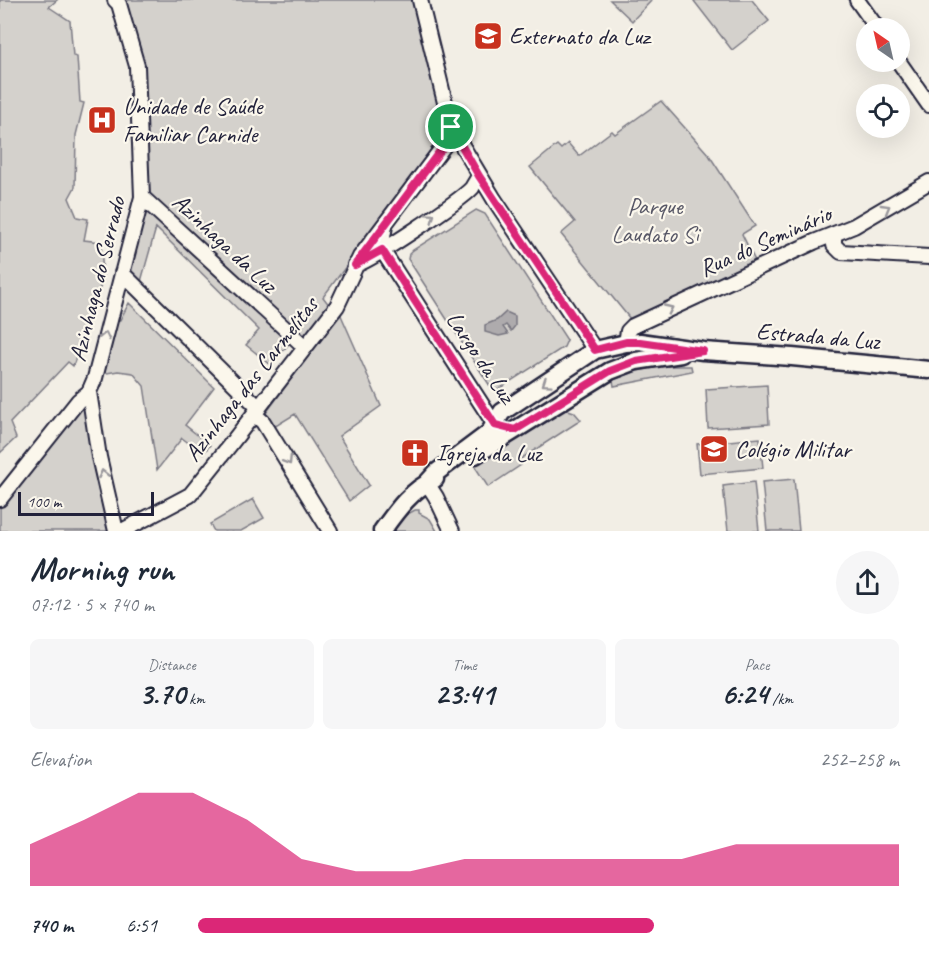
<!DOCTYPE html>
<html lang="en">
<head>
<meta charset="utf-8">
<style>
	body { margin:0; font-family:Caveat,sans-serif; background:#f6f6f7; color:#1f2937; height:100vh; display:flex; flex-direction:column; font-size:22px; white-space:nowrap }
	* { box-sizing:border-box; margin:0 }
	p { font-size:20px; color:#747a83 }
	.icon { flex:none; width:33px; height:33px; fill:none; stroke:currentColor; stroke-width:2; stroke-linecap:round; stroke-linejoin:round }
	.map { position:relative; height:531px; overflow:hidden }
	.sheet { display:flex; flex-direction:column; background:#fff; flex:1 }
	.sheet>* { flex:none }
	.needle { width:39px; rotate:326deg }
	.fabs { position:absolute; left:856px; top:18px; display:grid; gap:12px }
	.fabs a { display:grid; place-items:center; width:54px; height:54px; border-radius:50%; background:#fff; box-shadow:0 6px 24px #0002; font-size:30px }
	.scale { position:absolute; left:18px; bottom:15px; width:136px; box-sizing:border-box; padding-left:6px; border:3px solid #22223b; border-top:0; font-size:16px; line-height:21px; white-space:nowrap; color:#22223b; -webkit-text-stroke:4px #fbf7ec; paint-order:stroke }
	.pin { position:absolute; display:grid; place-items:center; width:51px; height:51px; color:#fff; margin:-26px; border:3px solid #fff; border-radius:50%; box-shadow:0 2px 6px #0007 }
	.round { display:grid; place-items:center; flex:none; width:63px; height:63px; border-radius:32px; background:#f6f6f7 }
	.head { display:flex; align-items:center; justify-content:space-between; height:102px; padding:0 30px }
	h1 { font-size:33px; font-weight:700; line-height:45px }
	.figures { display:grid; grid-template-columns:repeat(3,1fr); gap:9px; height:102px; padding:6px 30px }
	.figures div { display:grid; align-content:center; border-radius:9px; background:#f6f6f7; text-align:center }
	.figures b { font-size:30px; font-weight:700 }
	.figures small { font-size:16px; font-weight:400 }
	.figures p { font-size:16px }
	.chart { height:168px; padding:12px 30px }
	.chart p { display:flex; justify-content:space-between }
	.chart svg { width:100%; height:108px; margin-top:6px; fill:#db2777; opacity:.7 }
	ul { padding:0 30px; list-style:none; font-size:20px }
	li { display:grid; grid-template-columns:96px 72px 1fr; align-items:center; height:45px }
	li i { height:15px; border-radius:8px; background:#db2777 }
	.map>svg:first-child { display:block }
	.green { fill:#d4d1cc; stroke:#7b7a84; stroke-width:1.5 }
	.water { fill:#aeabad; stroke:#76747f; stroke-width:1.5 }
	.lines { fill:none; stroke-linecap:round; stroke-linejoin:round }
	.minor-casing { stroke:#22223b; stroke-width:18 }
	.major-casing { stroke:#22223b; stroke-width:21 }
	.minor { stroke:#fbf7ec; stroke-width:14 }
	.major { stroke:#fbf7ec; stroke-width:16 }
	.oneway { stroke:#99979c }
	.route-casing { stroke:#fff; stroke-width:12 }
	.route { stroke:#db2777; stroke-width:8 }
	.labels { text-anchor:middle; stroke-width:4.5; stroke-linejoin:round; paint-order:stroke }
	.poi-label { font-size:24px; fill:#22223b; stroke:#fbf7ec; text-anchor:start }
	.park-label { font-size:24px; fill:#575766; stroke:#fbf7ec }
	.street-label { font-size:24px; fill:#22223b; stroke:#fbf7ec }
</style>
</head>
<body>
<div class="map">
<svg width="929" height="531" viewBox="0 0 929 531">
	<rect width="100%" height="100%" fill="#f2eee5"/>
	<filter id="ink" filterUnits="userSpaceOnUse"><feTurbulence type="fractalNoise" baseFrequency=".0167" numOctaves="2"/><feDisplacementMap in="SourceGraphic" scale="12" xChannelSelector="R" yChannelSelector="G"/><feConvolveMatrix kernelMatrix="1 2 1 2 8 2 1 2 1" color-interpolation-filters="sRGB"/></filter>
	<g filter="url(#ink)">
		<path class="green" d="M0 0H57L49 7 70 21 73 56 77 57 80 102 84 103 76 135 75 187 69 198 77 217 88 219 84 240 101 242 103 279 73 366 68 362 10 423 16 438 0 453Z
			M129 0H415L442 117 443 129 438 144 323 297 330 306 308 335H296L147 196 140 70 123 3Z
			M610 0H650L651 1 632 21Z
			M696 0H752L769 21 732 50 694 1Z
			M661 101 709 155 755 226 742 234 756 263 631 320 561 234 575 222 530 167 557 145 561 149 568 143 579 156 612 131 615 134Z
			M146 209 292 340 271 365 246 345 259 330 156 228 140 285 126 272 141 212Z
			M476 210 485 214 567 340 564 347 497 390 492 389 408 259 409 254 413 250Z
			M129 303 214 387 185 425 210 445 203 454 182 438 157 470 144 386 133 373 118 371 101 374 114 319 120 320Z
			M340 313 381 406 339 436 369 485 349 501 295 414 274 427 266 413Z
			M663 366H691L692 371 614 386 613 380 637 371Z
			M767 385 769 424 708 428 706 389Z
			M83 405 110 531H0V505Z
			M565 409 574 412 581 420 519 460 521 465 488 487 474 465 560 410Z
			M760 438 763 468 700 474 697 444Z
			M794 479 799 531H767L762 482Z
			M754 482 759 531H728L723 486Z
			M253 499 264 518 241 531H214L210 524Z
			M415 510H419V513L430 519 437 531H393L404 516Z"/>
		<path class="water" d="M506 312 515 316V326L511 331 506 325 503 327 508 334 499 336 485 332V325L497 320Z"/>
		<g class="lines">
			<g class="minor-casing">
				<path id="minor" d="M420 0 451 127 494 199 595 350
					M857 0 877 28
					M899 62 929 105
					M142 197 305 347
					M385 226 382 242V250L495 425
					M834 234V245L841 252 929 257
					M355 265C371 261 461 200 472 188 474 184 477 180 479 176
					M122 273 259 408
					M626 343 628 331 633 326 814 242 854 226 929 182
					M89 392 99 457 116 531
					M254 414 263 422 330 531
					M427 483 436 497 452 531
					M0 499 78 401 89 392 95 378 142 197 137 66 119 4 115 0
					M122 531 190 495 230 445 337 306 360 257 446 143 451 127"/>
			</g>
			<g class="major-casing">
				<path id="major" d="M475 455 610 371 636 361 681 354
					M427 483 437 472 489 433 502 412 595 350 626 343 640 342 703 351 792 357 929 370
					M382 531C397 510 411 490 435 479"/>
			</g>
			<use href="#minor" class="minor"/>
			<use href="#major" class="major"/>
		</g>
		<defs><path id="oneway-chevron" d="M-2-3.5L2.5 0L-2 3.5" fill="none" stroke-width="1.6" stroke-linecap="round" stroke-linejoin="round" transform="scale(1.5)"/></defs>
		<g class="oneway">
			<use href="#oneway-chevron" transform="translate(886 208) rotate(-30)"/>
			<use href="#oneway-chevron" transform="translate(431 217) rotate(-35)"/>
			<use href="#oneway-chevron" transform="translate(669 309) rotate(-25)"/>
			<use href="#oneway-chevron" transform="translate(105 336) rotate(-77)"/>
			<use href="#oneway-chevron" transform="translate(546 383) rotate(146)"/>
			<use href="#oneway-chevron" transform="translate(288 461) rotate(58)"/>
			<use href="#oneway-chevron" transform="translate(103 474) rotate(-103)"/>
		</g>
	</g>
	<g class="lines" filter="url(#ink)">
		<g class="route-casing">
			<path id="route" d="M451 127 479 176 595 350 626 342H640L703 351 636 361 610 371 515 430 495 425 382 250 355 265 446 143Z"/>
		</g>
		<use href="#route" class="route"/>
	</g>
	<defs>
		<g id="school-square" transform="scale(1.5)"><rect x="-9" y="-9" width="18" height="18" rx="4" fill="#c8321e" stroke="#fbf7ec"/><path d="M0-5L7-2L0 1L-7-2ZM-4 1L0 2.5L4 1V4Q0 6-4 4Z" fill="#fff"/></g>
		<g id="hospital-square" transform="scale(1.5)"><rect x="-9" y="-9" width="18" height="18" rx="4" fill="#c8321e" stroke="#fbf7ec"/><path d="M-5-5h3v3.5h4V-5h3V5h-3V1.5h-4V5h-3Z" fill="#fff"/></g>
		<g id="church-square" transform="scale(1.5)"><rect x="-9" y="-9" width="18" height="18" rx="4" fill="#c8321e" stroke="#fbf7ec"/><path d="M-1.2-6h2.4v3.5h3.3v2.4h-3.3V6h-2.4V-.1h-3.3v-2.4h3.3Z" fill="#fff"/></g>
	</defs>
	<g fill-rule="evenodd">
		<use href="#school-square" x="488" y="36"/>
		<use href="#hospital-square" x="102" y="120"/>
		<use href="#school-square" x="714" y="449"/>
		<use href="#church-square" x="415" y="453"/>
	</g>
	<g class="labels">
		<g class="poi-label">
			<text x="509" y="44">Externato da Luz</text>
			<text x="123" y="114">Unidade de Saúde<tspan x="123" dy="28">Familiar Carnide</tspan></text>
			<text x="735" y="457">Colégio Militar</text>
			<text x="436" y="461">Igreja da Luz</text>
		</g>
		<g class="park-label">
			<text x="655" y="214">Parque<tspan x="655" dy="28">Laudato Si</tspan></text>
		</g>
		<g class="street-label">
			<text transform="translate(765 241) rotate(-24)" y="8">Rua do Seminário</text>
			<text transform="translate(225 243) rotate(43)" y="8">Azinhaga da Luz</text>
			<text transform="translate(97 279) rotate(-76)" y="8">Azinhaga do Serrado</text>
			<text transform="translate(818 336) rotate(5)" y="8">Estrada da Luz</text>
			<text transform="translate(481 357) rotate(56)" y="8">Largo da Luz</text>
			<text transform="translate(251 379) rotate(-52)" y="8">Azinhaga das Carmelitas</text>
		</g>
	</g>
</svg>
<div class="fabs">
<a><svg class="needle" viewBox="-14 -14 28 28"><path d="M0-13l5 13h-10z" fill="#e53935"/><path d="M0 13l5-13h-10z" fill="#747a83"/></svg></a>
<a><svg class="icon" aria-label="locate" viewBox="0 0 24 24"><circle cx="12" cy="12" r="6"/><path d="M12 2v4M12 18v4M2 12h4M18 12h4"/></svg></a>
</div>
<div class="scale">100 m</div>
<div class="pin" style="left:451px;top:127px;background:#1e9e55"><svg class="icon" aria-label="arrive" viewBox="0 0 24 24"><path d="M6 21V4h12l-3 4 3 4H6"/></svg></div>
</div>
<section class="sheet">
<div class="head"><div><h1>Morning run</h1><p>07:12 · 5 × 740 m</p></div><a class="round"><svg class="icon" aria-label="share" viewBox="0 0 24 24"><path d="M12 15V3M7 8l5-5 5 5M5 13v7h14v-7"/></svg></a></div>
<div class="figures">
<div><p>Distance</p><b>3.70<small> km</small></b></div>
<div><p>Time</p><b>23:41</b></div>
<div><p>Pace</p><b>6:24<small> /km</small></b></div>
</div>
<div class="chart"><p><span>Elevation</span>252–258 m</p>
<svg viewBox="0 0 160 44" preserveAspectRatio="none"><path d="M0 44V27L10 17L20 6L30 6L40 17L50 33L60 38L70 38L80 33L90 33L100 33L110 33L120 33L130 27L140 27L150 27L160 27V44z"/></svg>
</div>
<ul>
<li><b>740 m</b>6:51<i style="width:65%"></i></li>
</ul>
</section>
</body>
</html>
